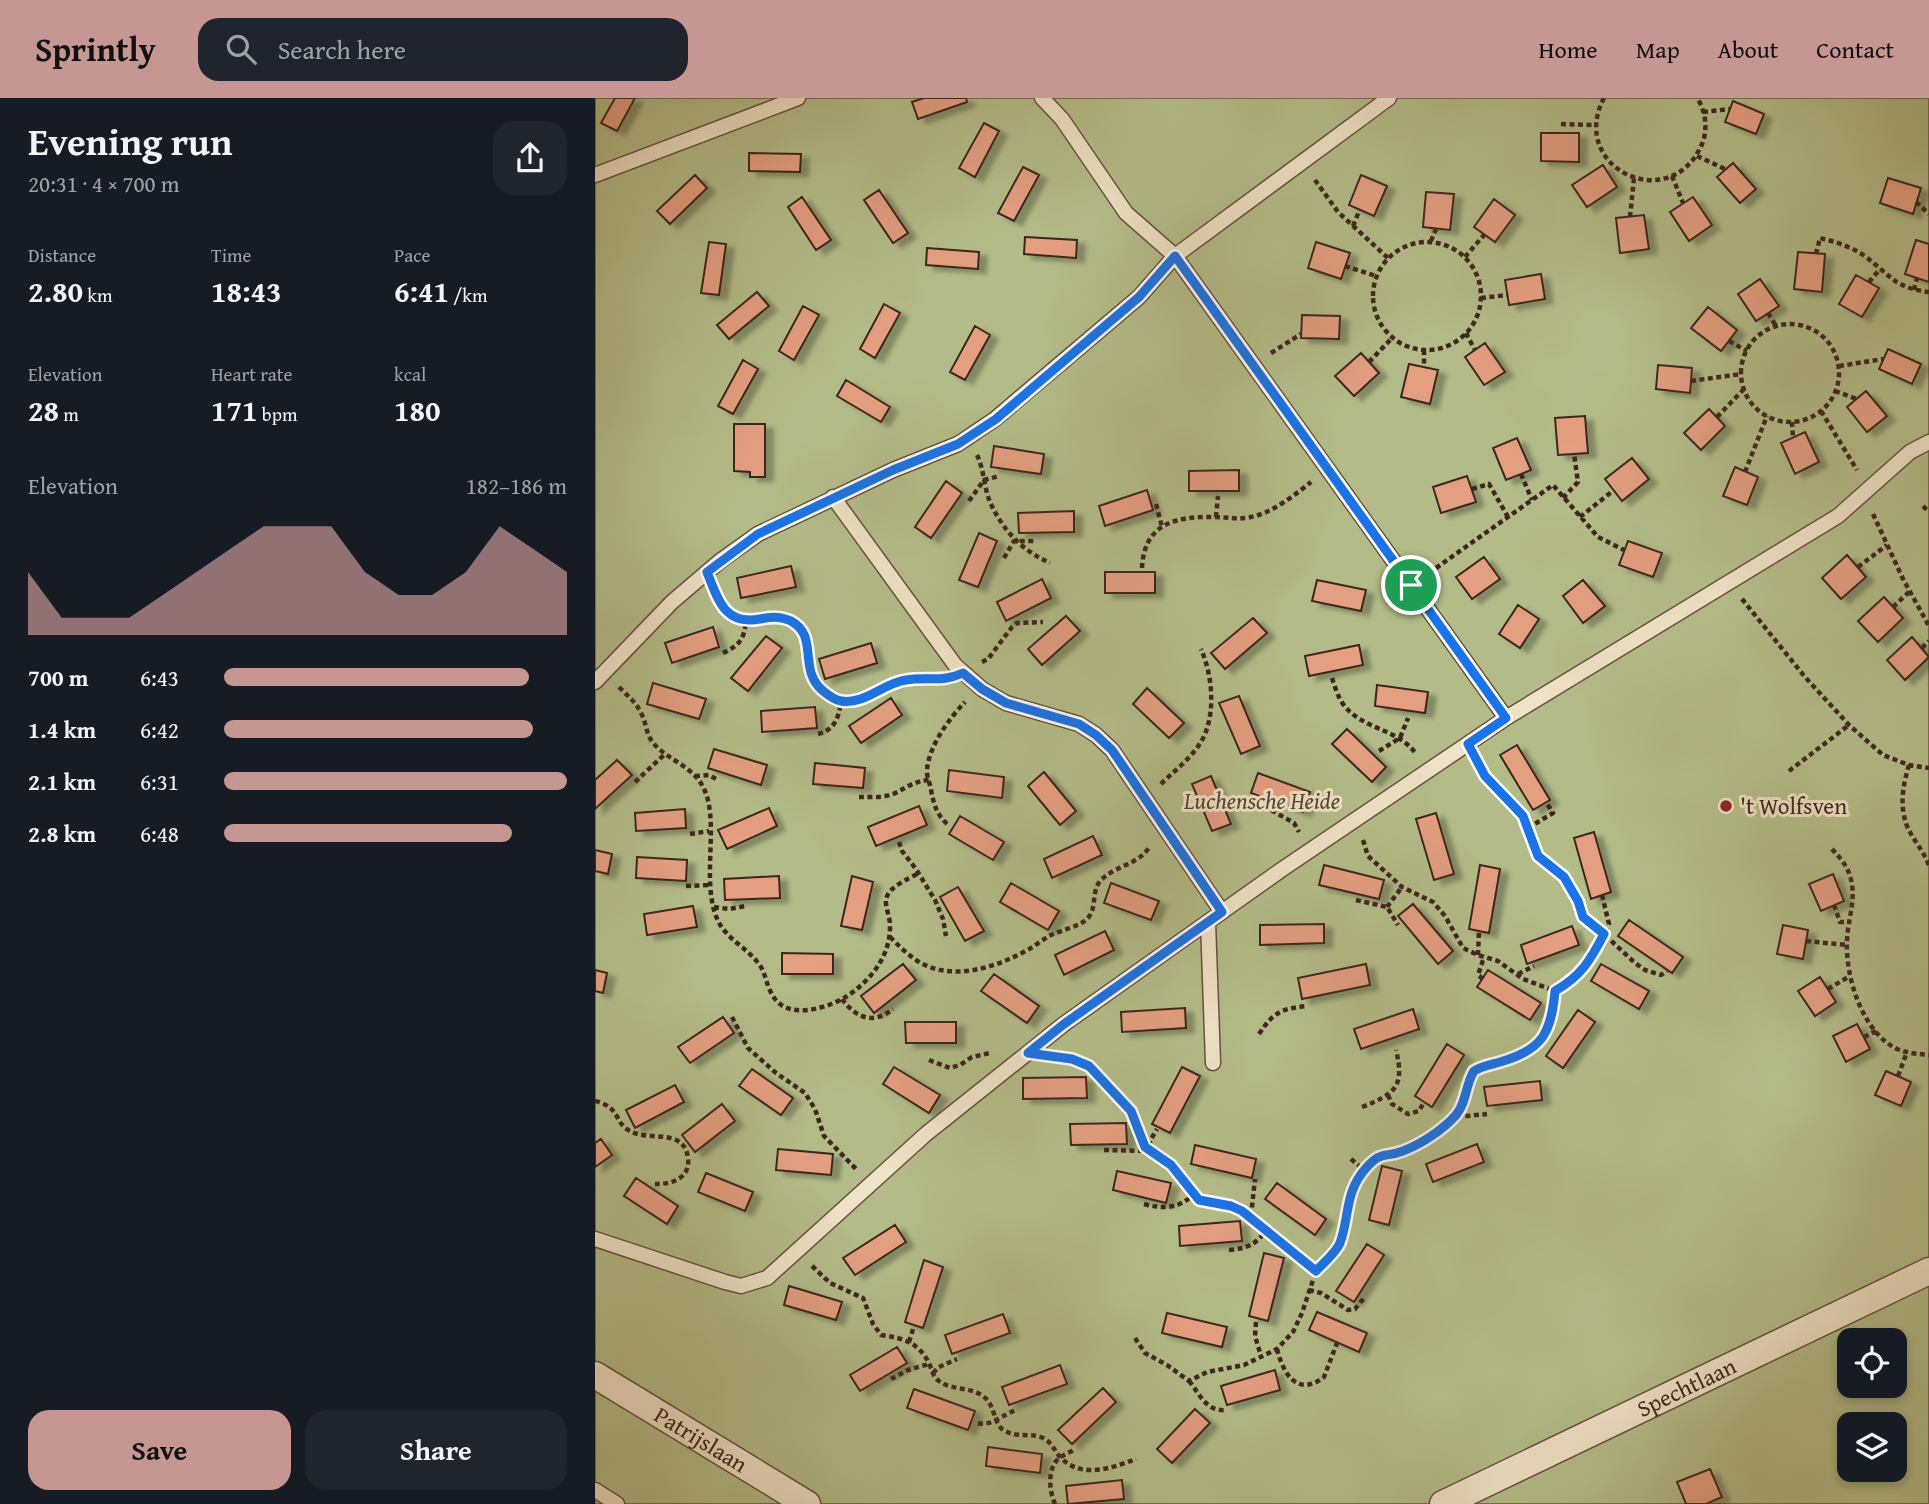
<!DOCTYPE html>
<html lang="en">
<head>
<meta charset="utf-8">
<style>
	body { margin:0; font-family:"Gentium Book Plus",serif; background:#20242c; color:#f1f3f6; height:100vh; display:flex; flex-direction:column; font-size:26px; white-space:nowrap }
	* { box-sizing:border-box; margin:0 }
	p { font-size:23px; color:#9ea1a6 }
	.icon { flex:none; width:38px; height:38px; fill:none; stroke:currentColor; stroke-width:2; stroke-linecap:round; stroke-linejoin:round }
	.map { position:relative; flex:1; overflow:hidden }
	.sheet { display:flex; flex-direction:column; background:#171b24; width:595px }
	.sheet>* { flex:none }
	.controls { position:absolute; left:1242px; top:1230px; display:grid; gap:14px }
	.controls a { display:grid; place-items:center; width:70px; height:70px; border-radius:14px; background:#171b24; box-shadow:0 4px 10px #0003; font-size:35px }
	.pin { position:absolute; display:grid; place-items:center; width:60px; height:60px; color:#fff; margin:-30px; border:4px solid #fff; border-radius:50%; box-shadow:0 2px 7px #0007 }
	.round { display:grid; place-items:center; flex:none; width:74px; height:74px; border-radius:21px; background:#20242c }
	.headline { display:flex; align-items:center; justify-content:space-between; height:119px; padding:0 28px }
	h1 { font-size:38px; font-weight:800; line-height:52px }
	.metrics { display:grid; grid-template-columns:repeat(3,1fr); gap:10px; height:119px; padding:7px 28px }
	.metrics div { display:grid; align-content:center }
	.metrics b { font-size:30px; font-weight:800 }
	.metrics small { font-size:19px; font-weight:400 }
	.metrics p { font-size:19px }
	.chart { height:196px; padding:14px 28px }
	.chart p { display:flex; justify-content:space-between }
	.chart svg { width:100%; height:126px; margin-top:7px; fill:#c59692; opacity:.7 }
	.primary-button { display:flex; gap:14px; margin-top:auto; padding:14px 28px }
	.primary-button a { flex:1; height:80px; border-radius:21px; background:#c59692; color:#111; font-size:28px; font-weight:800; line-height:80px; text-align:center }
	.primary-button a+a { background:#20242c; color:#f1f3f6 }
	ul { padding:0 28px; list-style:none; font-size:23px }
	li { display:grid; grid-template-columns:112px 84px 1fr; align-items:center; height:52px }
	li i { height:18px; border-radius:9px; background:#c59692 }
	header { display:flex; align-items:center; gap:42px; box-sizing:border-box; height:98px; padding:0 35px; background:#c59692; color:#111 }
	header strong { font-size:33px }
	nav { display:flex; gap:38px; margin-inline-start:auto; font-size:24px }
	.search { width:490px; height:63px; background:#20242c; display:flex; align-items:center; gap:18px; box-sizing:border-box; padding:0 24px; border-radius:21px; color:#9ea1a6; font-size:26px }
	main { display:flex; flex:1; min-height:0 }
	.map>svg:first-child { display:block }
	.green { fill:#b3bc88; stroke:#787153; stroke-width:2; fill-rule:evenodd }
	.building { fill:#e49f81; stroke:#3e261e; stroke-width:2; filter:url(#shadow) }
	.lines { fill:none; stroke-linecap:round; stroke-linejoin:round }
	.service-casing { stroke:#685140; stroke-width:17 }
	.minor-casing { stroke:#685140; stroke-width:29 }
	.path { stroke:#3e261e; stroke-width:4.5; stroke-dasharray:5 3.5; stroke-linecap:butt }
	.service { stroke:#efe2c6; stroke-width:14 }
	.minor { stroke:#efe2c6; stroke-width:26 }
	.route-casing { stroke:#fff; stroke-width:14 }
	.route { stroke:#1a73e8; stroke-width:9 }
	.poi-dot { fill:#8f2418; stroke:#efe2c6; stroke-width:2.5 }
	.labels { text-anchor:middle; stroke-width:6; stroke-linejoin:round; paint-order:stroke }
	.park-label { font-size:23px; font-style:italic; fill:#543; stroke:#efe2c6 }
	.poi-label { font-size:23px; fill:#3e261e; stroke:#efe2c6; text-anchor:start }
	.street-label { font-size:23px; fill:#3e261e; stroke:#efe2c6 }
</style>
</head>
<body>
<header>
<strong>Sprintly</strong>
<div class="search"><svg class="icon" aria-label="search" viewBox="0 0 24 24"><circle cx="10" cy="10" r="6"/><path d="M15 15l6 6"/></svg>Search here</div>
<nav><a>Home</a><a>Map</a><a>About</a><a>Contact</a></nav>
</header>
<main>
<section class="sheet">
<div class="headline"><div><h1>Evening run</h1><p>20:31 · 4 × 700 m</p></div><a class="round"><svg class="icon" aria-label="share" viewBox="0 0 24 24"><path d="M12 15V3M7 8l5-5 5 5M5 13v7h14v-7"/></svg></a></div>
<div class="metrics">
<div><p>Distance</p><b>2.80<small> km</small></b></div>
<div><p>Time</p><b>18:43</b></div>
<div><p>Pace</p><b>6:41<small> /km</small></b></div>
</div>
<div class="metrics">
<div><p>Elevation</p><b>28<small> m</small></b></div>
<div><p>Heart rate</p><b>171<small> bpm</small></b></div>
<div><p>kcal</p><b>180</b></div>
</div>
<div class="chart"><p><span>Elevation</span>182–186 m</p>
<svg viewBox="0 0 160 44" preserveAspectRatio="none"><path d="M0 44V22L10 38L20 38L30 38L40 30L50 22L60 14L70 6L80 6L90 6L100 22L110 30L120 30L130 22L140 6L150 14L160 22V44z"/></svg>
</div>
<ul>
<li><b>700 m</b>6:43<i style="width:89%"></i></li>
<li><b>1.4 km</b>6:42<i style="width:90%"></i></li>
<li><b>2.1 km</b>6:31<i style="width:100%"></i></li>
<li><b>2.8 km</b>6:48<i style="width:84%"></i></li>
</ul>
<div class="primary-button"><a>Save</a><a>Share</a></div>
</section>
<div class="map">
<svg width="1334" height="1406" viewBox="0 0 1334 1406">
	<defs>
		<filter id="shadow"><feDropShadow dx="8" dy="4.5" stdDeviation="2" flood-color="#0004"/></filter>
	</defs>
	<rect width="100%" height="100%" fill="#e6d3a7"/>
	<filter id="stains"><feTurbulence type="fractalNoise" baseFrequency=".00286" numOctaves="4"/><feColorMatrix values="0 0 0 0 .2 0 0 0 0 .09 0 0 0 0 .02 0 0 0 .5 -.17"/></filter>
	<radialGradient id="worn" r=".72"><stop offset=".6" stop-color="#630" stop-opacity="0"/><stop offset="1" stop-color="#630" stop-opacity=".3"/></radialGradient>
	<path class="green" d="M0 0H1334V1406H0ZM1255 1242H1300V1288H1255ZM1255 1326H1300V1372H1255Z"/>
	<path class="building" d="M20 0H40L22 33 6 25Z
		M329 0H371L372 4 323 21 317 4Z
		M1138 3 1169 16 1161 36 1130 24Z
		M389 25 404 33 380 79 364 70Z
		M946 35H984V64L946 63Z
		M154 55 206 56 205 74 154 73Z
		M1138 65 1161 91 1145 105 1122 79Z
		M1008 67 1022 89 992 109 977 87Z
		M428 69 444 77 419 123 403 115Z
		M100 77 112 90 75 126 62 113Z
		M766 77 792 88 779 118 754 107Z
		M1293 80 1326 90 1318 116 1285 105Z
		M284 92 313 135 298 145 269 102Z
		M831 94 859 96 855 132 828 129Z
		M207 99 236 142 221 152 193 109Z
		M1098 99 1117 127 1094 143 1075 114Z
		M899 101 920 117 900 144 879 129Z
		M1049 117 1054 151 1025 155 1021 120Z
		M430 139 482 142 481 160 429 156Z
		M1321 142 1334 146V184L1310 176Z
		M114 144 131 146 124 197 106 195Z
		M721 144 755 155 746 181 713 170Z
		M332 150 384 154 383 171 331 167Z
		M1203 154 1230 156 1227 194 1199 191Z
		M946 176 950 201 914 207 910 182Z
		M1261 177 1284 190 1267 219 1244 206Z
		M1165 181 1184 208 1161 223 1143 196Z
		M162 194 174 208 134 241 122 227Z
		M289 206 305 215 280 260 265 251Z
		M208 208 224 217 199 262 184 253Z
		M1113 209 1142 232 1126 253 1096 230Z
		M707 217 745 218 744 241 706 240Z
		M380 228 395 237 370 282 355 274Z
		M890 245 910 274 889 287 870 259Z
		M1293 251 1326 266 1317 286 1284 271Z
		M766 255 784 275 759 298 740 278Z
		M148 262 163 271 138 316 123 308Z
		M814 266 843 272 835 306 806 299Z
		M1063 267 1097 270 1095 295 1061 291Z
		M251 282 295 309 286 324 242 298Z
		M1271 293 1292 318 1272 334 1252 309Z
		M1114 311 1130 328 1106 352 1089 335Z
		M990 318 993 355 963 357 960 320Z
		M139 326H170V379H155V374L139 373Z
		M1210 334 1224 364 1200 376 1186 345Z
		M922 340 936 372 911 382 898 350Z
		M399 348 449 356 446 376 396 369Z
		M1037 360 1054 381 1027 403 1010 381Z
		M1140 369 1163 379 1152 407 1128 398Z
		M644 372V393H594V373Z
		M872 378 881 404 846 415 838 389Z
		M351 383 367 395 336 440 320 429Z
		M552 392 558 412 510 428 504 408Z
		M479 413V434L424 435 423 415Z
		M384 435 402 443 383 489 364 482Z
		M1033 443 1067 455 1058 479 1024 467Z
		M1252 457 1271 479 1246 501 1227 480Z
		M889 459 905 481 877 501 861 479Z
		M196 468 201 489 146 500 142 480Z
		M510 474H560V495H510Z
		M447 481 456 500 411 523 402 504Z
		M722 482 771 492 766 513 717 503Z
		M988 482 1010 508 988 525 968 498Z
		M1289 499 1308 520 1283 544 1263 523Z
		M923 507 944 521 925 550 904 536Z
		M471 518 485 533 447 567 433 551Z
		M658 520 672 535 630 571 616 555Z
		M118 529 124 549 77 565 70 545Z
		M171 538 187 550 153 593 136 580Z
		M1317 539 1334 559 1310 582 1292 562Z
		M276 545 282 565 230 581 224 561Z
		M764 547 768 567 714 578 710 558Z
		M58 585 111 601 104 621 52 606Z
		M782 587 833 594 830 615 780 608Z
		M552 590 589 625 574 640 538 606Z
		M644 598 665 648 646 656 624 605Z
		M296 600 307 617 266 645 254 628Z
		M220 609 222 630 167 634 166 613Z
		M752 631 791 669 777 684 737 646Z
		M922 647 955 702 938 712 905 657Z
		M119 651 172 667 166 687 113 670Z
		M22 662 37 677 0 711V682Z
		M220 665 270 670 268 690 218 686Z
		M354 672 409 679 407 700 352 693Z
		M449 674 481 713 465 727 433 688Z
		M663 675 715 694 708 714 656 695Z
		M616 678 636 726 617 733 597 686Z
		M324 708 332 727 281 748 273 729Z
		M174 710 182 728 132 751 123 732Z
		M90 711 91 730 41 733 40 715Z
		M841 715 859 776 839 782 821 721Z
		M365 718 409 744 398 762 354 736Z
		M999 734 1016 794 996 801 979 740Z
		M498 738 507 757 457 780 449 761Z
		M0 752 17 756 13 776 0 773Z
		M42 759 92 762 91 783 41 780Z
		M729 767 789 782 784 801 724 787Z
		M885 767 905 771 894 835 874 831Z
		M1238 776 1249 803 1226 813 1214 786Z
		M184 778 185 800 130 802 129 781Z
		M257 778 278 784 267 832 246 828Z
		M416 785 464 813 453 832 405 804Z
		M516 785 564 803 556 822 509 805Z
		M363 789 389 833 370 843 345 799Z
		M818 806 858 853 843 866 803 818Z
		M98 808 102 829 52 837 49 816Z
		M1034 822 1088 859 1077 875 1023 838Z
		M729 826V845L665 847V827Z
		M1188 827 1213 832 1208 861 1182 856Z
		M977 828 984 847 932 866 926 847Z
		M510 833 519 852 469 877 460 857Z
		M187 855 238 856V876H187Z
		M308 866 321 882 279 915 266 898Z
		M771 866 775 887 707 901 703 880Z
		M1006 866 1054 893 1044 911 996 883Z
		M0 872 12 875 8 895 0 893Z
		M893 872 946 905 935 922 882 889Z
		M399 876 444 908 432 925 386 893Z
		M1225 879 1241 904 1220 918 1203 893Z
		M590 910 591 930 527 934 526 914Z
		M818 911 824 931 766 951 759 931Z
		M983 912 1000 924 968 970 951 958Z
		M128 919 139 935 95 965 83 949Z
		M310 924H361V945H311Z
		M1262 926 1275 951 1251 964 1238 938Z
		M852 946 869 957 837 1009 820 998Z
		M299 969 345 997 334 1015 288 986Z
		M587 969 605 978 575 1035 557 1026Z
		M157 971 198 1000 186 1017 144 988Z
		M1291 973 1316 984 1306 1008 1280 997Z
		M491 979 492 1000 428 1001V980Z
		M945 983 947 1002 892 1008 889 989Z
		M80 987 89 1004 40 1030 31 1012Z
		M127 1006 140 1023 100 1054 87 1037Z
		M531 1025 532 1046 476 1047 475 1026Z
		M6 1041 17 1057 0 1069V1045Z
		M882 1046 889 1064 838 1084 831 1066Z
		M600 1047 661 1061 657 1080 596 1066Z
		M183 1051 238 1056 236 1077 181 1072Z
		M787 1068 807 1073 794 1127 774 1122Z
		M522 1073 576 1085 571 1105 518 1092Z
		M111 1075 158 1094 150 1113 103 1094Z
		M41 1080 83 1108 72 1126 29 1098Z
		M682 1085 731 1121 720 1137 670 1101Z
		M645 1123 647 1143 585 1148 584 1128Z
		M300 1127 311 1144 260 1177 248 1160Z
		M772 1146 789 1157 759 1204 741 1193Z
		M669 1155 689 1160 673 1223 654 1218Z
		M329 1162 348 1169 328 1230 310 1224Z
		M194 1188 247 1204 241 1222 189 1207Z
		M722 1214 772 1235 764 1254 714 1232Z
		M572 1215 632 1229 627 1249 567 1235Z
		M408 1216 415 1235 357 1256 350 1237Z
		M302 1249 312 1265 265 1293 255 1277Z
		M465 1267 472 1286 414 1307 407 1289Z
		M680 1272 685 1292 632 1307 626 1288Z
		M508 1290 521 1304 477 1346 463 1332Z
		M319 1291 380 1313 373 1332 312 1310Z
		M600 1311 615 1325 577 1365 562 1351Z
		M393 1349 447 1356 445 1375 391 1368Z
		M1115 1371 1127 1399 1111 1406H1091L1082 1384Z
		M527 1382 529 1401 473 1406 471 1388Z"/>
	<g class="lines">
		<g class="service-casing">
			<path id="service" d="M447 0 467 21 531 115 580 158 794 0
				M0 77 203 0
				M238 399 360 567 387 591 411 605 484 626 501 637 517 652 627 814
				M0 584 77 504 125 463 163 436 298 372 363 346 400 321 544 199 580 158 911 620
				M613 824 618 965
				M0 1141 130 1184 146 1188 172 1180 331 1036 469 926 686 772 911 620 1243 418 1315 354 1334 344
				M0 1392 22 1406"/>
		</g>
		<g class="minor-casing">
			<g id="minor">
				<path id="s1" d="M0 1277 212 1406"/>
				<path id="s2" d="M848 1406 1334 1173"/>
			</g>
		</g>
		<path class="path" d="M1009 0C972 70 1076 119 1107 46 1113 32 1111 13 1102 0
			M1108 14 1135 11
			M966 26 1000 27
			M1102 58 1130 71
			M1077 78 1088 105
			M720 82 743 114 793 160
			M1321 104 1334 116
			M1035 119 1039 80
			M758 128 765 111
			M836 143 841 131
			M778 198a54 54 0 1 1 108 0a54 54 0 1 1-108 0Z
			M1221 156 1225 140C1241 144 1258 149 1271 159 1296 178 1300 190 1334 194
			M870 159 889 137
			M750 168 781 178
			M1274 184 1285 171
			M1319 192 1322 180
			M886 200 913 197
			M1173 215 1181 228
			M1146 275a49 49 0 1 1 98 0a49 49 0 1 1-98 0Z
			M871 235 880 252
			M1134 243 1152 253
			M829 252V269
			M676 255 706 236
			M774 264 797 240
			M1244 268 1288 261
			M1096 283 1146 276
			M1240 293 1262 301
			M1226 313 1262 372
			M1122 319 1149 291
			M1197 324 1198 340
			M382 357C389 371 389 390 395 404 408 433 428 453 455 465
			M1150 374 1172 318
			M926 376 937 402
			M877 391 894 386 913 419
			M968 400 983 384 979 356
			M374 403 389 382 404 378
			M561 406 567 429
			M1328 408 1334 414
			M1278 416 1308 481 1334 528
			M621 419 623 398
			M985 419 1019 392
			M409 460 419 443H441
			M1263 469 1292 447
			M547 470C549 426 580 418 619 419 632 419 644 422 656 419 677 415 700 397 716 384
			M834 475 958 387 1003 439 1029 452
			M120 495C137 545 177 503 205 530 222 545 204 572 228 593 233 597 240 602 247 603 266 605 281 593 297 586 312 580 329 581 345 582
			M1147 501 1210 579 1254 627 1288 657 1314 667 1334 670
			M1298 509 1315 493
			M1327 550 1334 543
			M128 555C145 547 149 541 151 523
			M387 564 393 561 417 529 422 525 448 524
			M737 580C740 589 743 599 748 606 767 632 803 630 821 656
			M24 589C33 598 42 605 47 617 51 625 51 634 56 642 69 661 95 666 107 687 126 719 106 779 121 818 129 841 153 849 166 869 171 878 172 889 178 898 192 922 229 911 249 900 275 884 296 858 295 827 295 819 290 809 291 801 294 788 314 781 324 775
			M223 636C240 632 244 619 246 603
			M784 653 805 640 813 620
			M1314 667C1308 687 1304 707 1312 728 1318 742 1329 753 1334 768
			M1194 673 1254 627
			M100 678 114 677 123 682
			M40 684 70 656
			M566 686C579 673 594 662 604 647 622 621 618 578 606 551
			M264 699C275 699 287 700 298 696 311 690 319 683 334 682
			M669 708 699 725 704 734
			M352 726C341 715 339 707 336 692 335 685 331 677 332 671 335 646 354 621 370 604
			M933 730 958 715 951 704
			M95 736 114 733
			M768 742 773 758 807 789 838 804 850 818 868 850 883 857 903 863 928 881 960 893
			M304 744 307 753 321 771 340 802 348 821 351 838
			M1237 751C1244 759 1252 767 1255 778 1262 800 1253 820 1252 842 1250 878 1267 934 1302 951 1312 955 1323 956 1334 957
			M91 788 116 787
			M1007 797 1014 826 1009 836 1040 865 1050 872 1066 877 1072 873
			M761 802 792 809 803 827
			M1239 807 1245 824H1254
			M119 809 134 811 151 808
			M792 809 807 789
			M295 839C304 848 313 857 324 864 359 884 403 869 436 850 442 846 448 842 454 838 465 832 485 829 493 820 503 808 495 793 507 781 522 767 545 766 555 748
			M1211 843 1252 847
			M883 857 884 833
			M923 876 939 868
			M888 881 883 877 889 859
			M1233 891 1255 878
			M247 901C261 920 278 927 298 911
			M137 919 153 950 181 975 210 995 220 1011 229 1038 262 1072
			M664 936C679 914 685 911 712 908
			M1269 939 1281 933
			M463 960 477 962 494 968 536 1013 550 1049 576 1067 604 1102 636 1108 647 1113 721 1173
			M334 962 355 970 365 967 377 959 395 955
			M1303 978 1312 954
			M793 997 797 1006 813 1016 824 1013 828 1006
			M0 1003C27 1010 18 1024 35 1033 54 1044 89 1029 93 1060 94 1067 92 1075 86 1079 79 1085 69 1086 60 1086
			M767 1009C800 996 810 989 801 952
			M862 1017 872 1018 892 1016
			M509 1052 555 1053V1043L562 1031
			M756 1061 769 1072
			M549 1106C568 1111 584 1111 599 1096
			M656 1118 660 1081
			M634 1152C651 1151 662 1146 671 1132
			M217 1168 235 1185 268 1200 278 1226 286 1237C308 1240 323 1244 334 1265 337 1272 338 1279 344 1283 357 1293 376 1288 389 1299 400 1307 398 1323 407 1331 420 1341 436 1334 448 1340 458 1345 459 1353 466 1360 487 1381 517 1370 541 1361
			M714 1192 726 1195 753 1212 760 1211 769 1200
			M661 1224 660 1238 666 1258
			M540 1240 550 1255 572 1267 594 1283 612 1274 649 1267 682 1251 698 1234 707 1215 721 1173 745 1147 752 1104 769 1072 784 1057 805 1054 828 1044 855 1023 866 1010 874 980 879 973C887 968 895 967 905 964 947 952 956 936 960 893 986 878 995 863 1009 836L988 819 983 803 969 780 943 758 928 718 890 679 883 665
			M314 1244 319 1228
			M682 1251C688 1275 702 1300 729 1279L742 1245
			M338 1275 344 1269 362 1261
			M296 1281 313 1272 334 1266
			M594 1283C605 1296 611 1314 631 1312
			M383 1325C395 1329 409 1316 421 1312
			M460 1406C454 1392 452 1371 464 1360 468 1357 476 1354 480 1351"/>
		<use href="#service" class="service"/>
		<use href="#minor" class="minor"/>
	</g>
	<g class="lines">
		<g class="route-casing">
			<path id="route" d="M580 158 911 620 873 646 890 678 928 718 943 758 969 779 983 803 988 819 1009 836C995 863 986 878 960 893 956 936 947 952 905 964 895 967 887 968 879 973 870 987 872 1004 861 1017 848 1032 826 1046 808 1053 790 1060 787 1052 771 1070 749 1095 755 1118 745 1145 741 1155 728 1165 721 1173L647 1113 636 1108 604 1102 576 1067 550 1049 536 1013 494 968 477 961 433 955 469 926 627 814 517 652 501 637 484 626 411 605 387 591 368 575C346 585 333 578 311 582 288 585 270 607 246 603 239 602 232 596 227 592 203 571 224 538 196 523 186 518 176 519 165 521 129 528 123 501 112 474L163 436 298 372 363 346 401 321 544 199Z"/>
		</g>
		<use href="#route" class="route"/>
	</g>
	<circle class="poi-dot" cx="1131" cy="708" r="7"/>
	<g class="labels">
		<g class="park-label">
			<text x="667" y="711">Luchensche Heide</text>
		</g>
		<g class="poi-label">
			<text x="1145" y="716">'t Wolfsven</text>
		</g>
		<g class="street-label">
			<text dy="8" stroke="none"><textPath href="#s2" startOffset="270">Spechtlaan</textPath></text>
			<text dy="8" stroke="none"><textPath href="#s1" startOffset="124">Patrijslaan</textPath></text>
		</g>
	</g>
	<rect width="100%" height="100%" filter="url(#stains)"/>
	<rect width="100%" height="100%" fill="url(#worn)"/>
</svg>
<div class="controls">
<a><svg class="icon" aria-label="locate" viewBox="0 0 24 24"><circle cx="12" cy="12" r="6"/><path d="M12 2v4M12 18v4M2 12h4M18 12h4"/></svg></a>
<a><svg class="icon" aria-label="layers" viewBox="0 0 24 24"><path d="M12 4l9 5-9 5-9-5zM3 14l9 5 9-5"/></svg></a>
</div>
<div class="pin" style="left:816px;top:487px;background:#1e9e55"><svg class="icon" aria-label="arrive" viewBox="0 0 24 24"><path d="M6 21V4h12l-3 4 3 4H6"/></svg></div>
</div>
</main>
</body>
</html>
